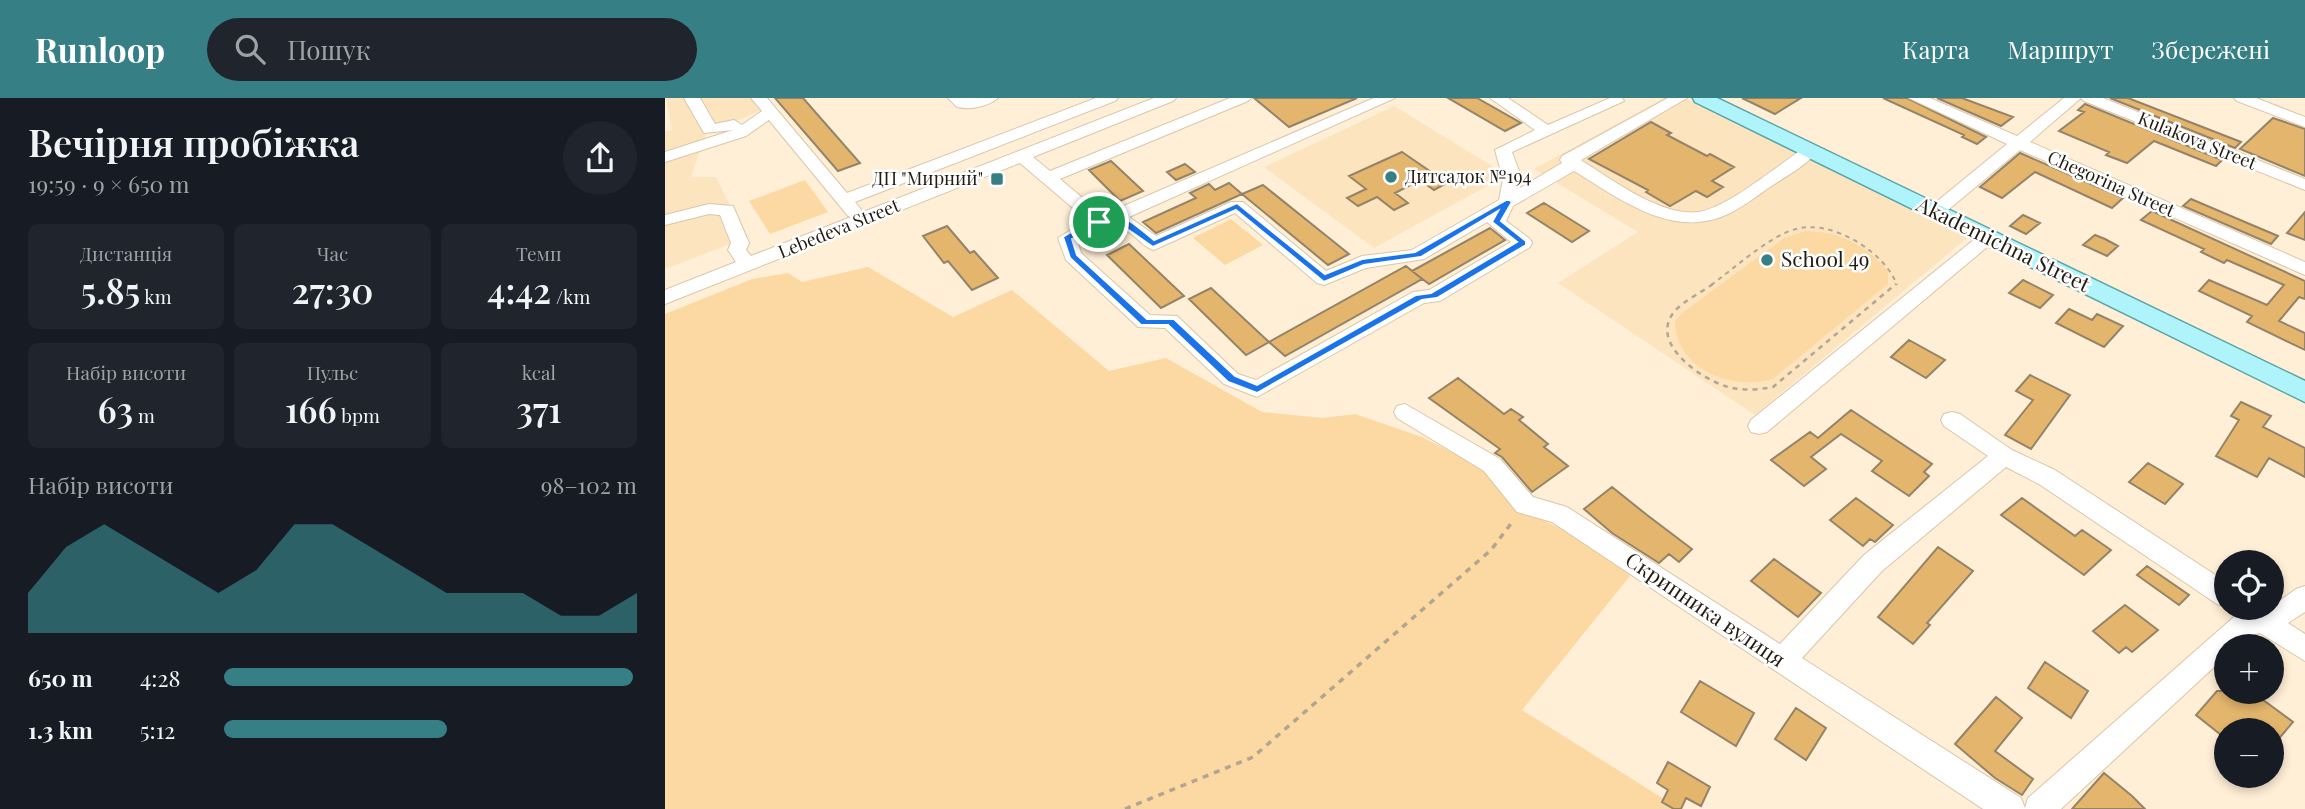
<!DOCTYPE html>
<html lang="uk">
<head>
<meta charset="utf-8">
<style>
	body { margin:0; font-family:"Playfair Display",serif; background:#20242c; color:#f1f3f6; height:100vh; display:flex; flex-direction:column; font-size:26px; white-space:nowrap }
	* { box-sizing:border-box; margin:0 }
	p { font-size:23px; color:#9ea1a6 }
	.icon { flex:none; width:38px; height:38px; fill:none; stroke:currentColor; stroke-width:2; stroke-linecap:round; stroke-linejoin:round }
	.map { position:relative; flex:1; overflow:hidden }
	.sheet { display:flex; flex-direction:column; background:#171b24; width:665px }
	.sheet>* { flex:none }
	.fabs { position:absolute; left:1549px; top:452px; display:grid; gap:14px }
	.fabs a { display:grid; place-items:center; width:70px; height:70px; border-radius:50%; background:#171b24; box-shadow:0 4px 10px #0003; font-size:35px }
	.pin { position:absolute; display:grid; place-items:center; width:60px; height:60px; color:#fff; margin:-30px; border:4px solid #fff; border-radius:50%; box-shadow:0 2px 7px #0007 }
	.round { display:grid; place-items:center; flex:none; width:74px; height:74px; border-radius:37px; background:#20242c }
	.headline { display:flex; align-items:center; justify-content:space-between; height:119px; padding:0 28px }
	h1 { font-size:38px; font-weight:600; line-height:52px }
	.stats { display:grid; grid-template-columns:repeat(3,1fr); gap:10px; height:119px; padding:7px 28px }
	.stats div { display:grid; align-content:center; border-radius:10px; background:#20242c; text-align:center }
	.stats b { font-size:35px; font-weight:600 }
	.stats small { font-size:19px; font-weight:400 }
	.stats p { font-size:19px }
	.chart { height:196px; padding:14px 28px }
	.chart p { display:flex; justify-content:space-between }
	.chart svg { width:100%; height:126px; margin-top:7px; fill:#367f85; opacity:.7 }
	ul { padding:0 28px; list-style:none; font-size:23px }
	li { display:grid; grid-template-columns:112px 84px 1fr; align-items:center; height:52px }
	li i { height:18px; border-radius:9px; background:#367f85 }
	header { display:flex; align-items:center; gap:42px; box-sizing:border-box; height:98px; padding:0 35px; background:#367f85; color:#fff }
	header strong { font-size:33px }
	nav { display:flex; gap:38px; margin-inline-start:auto; font-size:24px }
	.search { width:490px; height:63px; background:#20242c; display:flex; align-items:center; gap:18px; box-sizing:border-box; padding:0 24px; border-radius:38px; color:#9ea1a6; font-size:26px }
	main { display:flex; flex:1; min-height:0 }
	.map>svg:first-child { display:block }
	.built { fill:#fce4bf }
	.green { fill:#fcd9a2 }
	.building { fill:#e4b66d; stroke:#958368; stroke-width:2 }
	.lines { fill:none; stroke-linecap:round; stroke-linejoin:round }
	.minor-casing { stroke:#d9c6a9; stroke-width:2 }
	.major-casing { stroke:#5aa3a6; stroke-width:3 }
	.path-far2 { stroke:#b2a592; stroke-width:2; stroke-dasharray:4.5 4.5; stroke-linecap:butt }
	.path-far1 { stroke:#b2a592; stroke-width:2.5; stroke-dasharray:5 5; stroke-linecap:butt }
	.path { stroke:#b2a592; stroke-width:3.5; stroke-dasharray:6 6; stroke-linecap:butt }
	.minor { fill:#fff; fill-rule:evenodd }
	.major { fill:#aef4fa; fill-rule:evenodd }
	.route { fill:#1a73e8; stroke:#fff; stroke-width:2; fill-rule:evenodd }
	.poi-dot { fill:#367f85; stroke:#fff; stroke-width:2.5 }
	.labels { text-anchor:middle; stroke-width:5; stroke-linejoin:round; paint-order:stroke }
	.far-street-label { font-size:18px; fill:#231c11; stroke:#fff }
	.far-poi-label { font-size:18px; fill:#231c11; stroke:#fff; text-anchor:start }
	.street-label { font-size:21px; fill:#231c11; stroke:#fff }
	.poi-label { font-size:21px; fill:#231c11; stroke:#fff; text-anchor:start }
</style>
</head>
<body>
<header>
<strong>Runloop</strong>
<div class="search"><svg class="icon" aria-label="search" viewBox="0 0 24 24"><circle cx="10" cy="10" r="6"/><path d="M15 15l6 6"/></svg>Пошук</div>
<nav><a>Карта</a><a>Маршрут</a><a>Збережені</a></nav>
</header>
<main>
<section class="sheet">
<div class="headline"><div><h1>Вечірня пробіжка</h1><p>19:59 · 9 × 650 m</p></div><a class="round"><svg class="icon" aria-label="share" viewBox="0 0 24 24"><path d="M12 15V3M7 8l5-5 5 5M5 13v7h14v-7"/></svg></a></div>
<div class="stats">
<div><p>Дистанція</p><b>5.85<small> km</small></b></div>
<div><p>Час</p><b>27:30</b></div>
<div><p>Темп</p><b>4:42<small> /km</small></b></div>
</div>
<div class="stats">
<div><p>Набір висоти</p><b>63<small> m</small></b></div>
<div><p>Пульс</p><b>166<small> bpm</small></b></div>
<div><p>kcal</p><b>371</b></div>
</div>
<div class="chart"><p><span>Набір висоти</span>98–102 m</p>
<svg viewBox="0 0 160 44" preserveAspectRatio="none"><path d="M0 44V30L10 14L20 6L30 14L40 22L50 30L60 22L70 6L80 6L90 14L100 22L110 30L120 30L130 30L140 38L150 38L160 30V44z"/></svg>
</div>
<ul>
<li><b>650 m</b>4:28<i style="width:99%"></i></li>
<li><b>1.3 km</b>5:12<i style="width:54%"></i></li>
</ul>
</section>
<div class="map">
<svg width="1640" height="711" viewBox="0 0 1640 711">
	<rect width="100%" height="100%" fill="#ffefd7"/>
	<path class="built" d="M1 0H86L97 12 41 36 26 79H51L81 140 0 171V33L7 32Z
		M999 0H1019L1302 140 1090 317 893 185 973 134 869 71Z
		M729 8 842 77 709 150 599 69Z"/>
	<path class="green" d="M140 82 163 114 105 136 84 103Z
		M566 121 598 147 560 167 528 140Z
		M1141 133C1175 133 1201 148 1223 173V186L1108 281C1068 293 1011 272 1010 224L1017 215 1119 140Z
		M203 169 288 219 347 192 444 273 501 260 597 314 658 320 690 316 757 339 822 372 858 413 943 452 965 478 857 612 1015 711H0V216L87 181 123 175 137 184Z"/>
	<path class="building" d="M110 0H138L195 65 173 73Z
		M589 0H692L624 29Z
		M783 0H812L856 25 840 33Z
		M1077 0H1136L1110 16Z
		M1218 0H1242L1321 39 1312 46 1297 39 1299 37Z
		M1272 0H1297L1348 19 1336 28Z
		M1445 0H1463L1576 44 1570 50Z
		M1420 6 1557 62 1551 68 1489 43 1462 65 1441 57 1444 54 1394 33 1419 14 1413 12Z
		M1608 20 1640 31V78L1575 51Z
		M986 24 1006 35 1002 37 1042 58 1045 56 1069 69 1047 83 1058 89 1042 99 1031 93 1005 108 981 94 983 92 924 61Z
		M737 54 782 85 769 92 755 82 730 95 743 105 729 112 712 99 693 108 682 100 701 91 684 78Z
		M1355 55 1458 100 1447 110 1370 74 1337 100 1315 89Z
		M446 63 478 93 455 103 424 72Z
		M520 66 530 74 511 82 502 74Z
		M564 85 577 96 491 135 478 124 531 100 525 95 544 86 550 92Z
		M598 87 684 156 663 167 577 96Z
		M1526 101 1587 127 1613 138 1606 146 1518 108Z
		M879 105 924 133 907 144 862 115Z
		M1487 113 1640 183V201L1634 199 1614 223 1640 235V252L1582 224 1587 218 1534 193 1544 182 1602 207 1619 187 1562 162 1559 165 1536 154 1539 151 1476 122Z
		M1640 114V142L1622 135Z
		M1358 117 1375 125 1361 136 1345 128Z
		M282 128 305 155 309 153 333 180 307 192 283 163 279 165 258 138Z
		M825 130 840 142 764 186 747 173Z
		M1430 137 1440 141 1453 148 1442 158 1418 147Z
		M464 146 519 198 496 210 442 157Z
		M741 168 757 181 620 258 604 244Z
		M1358 182 1388 197 1375 210 1344 195Z
		M546 190 604 244 581 257 524 201Z
		M1404 211 1427 222 1432 216 1458 228 1439 249 1391 225Z
		M1244 242 1280 262 1261 280 1226 259Z
		M1365 277 1405 297 1366 351 1340 337 1368 302 1351 293Z
		M793 280 839 316 846 311 858 319 854 322 883 346 879 349 903 368 867 394 837 359 830 355 835 351 764 300Z
		M1576 304 1606 318 1598 329 1640 350V379L1604 360 1592 379 1551 358 1574 322 1566 318Z
		M1186 312 1267 366 1259 374 1264 378 1244 398 1207 373 1217 363 1176 336 1146 359 1161 371 1139 388 1106 362 1145 334 1153 340Z
		M1483 365 1518 386 1500 406 1464 384Z
		M947 389 982 417 1027 451 1014 464 1004 456 994 465 947 435 919 411Z
		M1191 400 1228 427 1210 444 1205 441 1198 448 1165 422Z
		M1357 400 1410 438 1417 432 1446 452 1419 477 1336 417Z
		M1273 449 1308 473 1262 525 1265 527 1248 546 1213 519Z
		M1109 461 1156 495 1133 519 1086 483Z
		M1482 468 1524 497 1514 507 1472 477Z
		M1460 507 1493 532 1467 554 1461 549 1454 555 1428 533Z
		M1380 564 1423 593 1406 620 1363 590Z
		M1035 583 1089 615 1071 648 1016 614Z
		M1552 593H1586L1628 624 1606 650V632H1561V641L1531 617Z
		M1331 599 1357 620 1330 653 1368 681 1357 697 1330 680 1290 646Z
		M1131 610 1161 630 1141 662 1110 641Z
		M1003 664 1045 689 1036 708 1021 700 1016 711H1009L997 704 1003 692 992 685Z
		M1439 675 1467 698 1480 711H1407Z"/>
	<g class="lines">
		<g class="minor-casing">
			<path id="minor" d="M19 0H35L50 26 69 22 77 27 97 13 86 0H102L182 95 431 0H453L450 3 190 104 198 114 489 0H511L508 3 368 59 385 73 565 0H586L583 3 395 81 438 117 709 0H730L464 119 491 138 566 104H578L661 173 697 158 747 152 834 102 838 81 830 52 870 32 825 0H843L883 27 945 0H957L959 3 847 54 854 73 855 90 897 65 895 62 897 58 1003 0H1022L916 62 917 63C948 82 996 119 1034 114 1064 109 1113 67 1139 50H1151L1153 53C1141 68 1118 80 1102 91 1088 101 1072 113 1056 119 1003 139 952 99 909 73L848 108 841 123 865 141 867 145 865 149 775 203 759 205 592 299 559 286 500 230 473 229 401 162 393 140 422 122 355 65 0 206V192L71 164 63 152 66 145 55 117 44 116 0 127V117L44 106 68 108 84 145 81 152 86 158 186 119 183 118 104 22 81 38 0 64V54L68 32 39 35ZM570 115 652 185 659 187 701 170 759 161 822 124 846 144 764 192 748 194 591 282 573 276 512 218 485 217 416 155 412 142C436 129 446 118 470 139 476 144 481 150 489 152Z
				M283 0H333C322 9 305 12 292 9Z
				M1244 0H1265L1352 38 1399 0H1416L1365 44 1640 164V177L1355 52 1277 117H1265L1262 113 1265 109 1342 46Z
				M1416 0H1438L1640 81V92L1419 3Z
				M1569 0H1591L1640 19V29L1572 3Z
				M1322 134 1328 136 1331 140 1328 144 1102 334 1094 336 1086 334 1083 328 1086 322 1316 136Z
				M740 306 835 361 868 399 902 409 1115 546 1199 457 1323 358 1279 328 1276 322 1279 316 1287 314 1295 316 1347 352 1390 372 1561 484V509L1552 506 1374 386 1341 369 1217 473 1137 560 1356 700 1360 710 1363 700 1570 518 1565 509H1606L1631 491 1640 488V514L1623 525 1640 536V563L1595 535 1583 538 1572 548H1561V558L1396 711H1318L887 424 852 414 819 373 732 320 729 314 732 308Z"/>
		</g>
		<g class="major-casing">
			<path id="major" d="M1028 0H1052L1640 283V304L1030 4Z"/>
		</g>
		<path class="path-far2" d="M1046 187C1070 170 1104 138 1131 131 1167 121 1220 154 1232 187"/>
		<path class="path-far1" d="M1048 186C1037 194 1018 203 1009 214 984 245 1035 280 1060 288 1075 293 1092 292 1108 289L1231 186"/>
		<path class="path" d="M460 711 588 659 826 452 848 423"/>
		<use href="#minor" class="minor"/>
		<use href="#major" class="major"/>
	</g>
	<path class="route" d="M843 101 847 104 836 123 861 143V147L772 200 757 202 592 295 563 284 503 227H476L405 160 398 139C405 134 414 130 422 126 455 109 463 121 489 142L572 105 660 176 697 161 750 154ZM571 112 659 184 699 167 756 159 833 113 827 124 852 144 766 195 751 197 592 287 570 278 509 221H482L412 157 407 141 449 122 488 149Z"/>
	<g class="poi-dot">
		<circle cx="726" cy="79" r="7"/>
		<rect x="325" y="74" width="14" height="14" rx="3.5"/>
		<circle cx="1102" cy="162" r="7"/>
	</g>
	<g class="labels">
		<g class="far-street-label">
			<text transform="translate(1532 43) rotate(22)" y="6">Kulakova Street</text>
			<text transform="translate(1446 86) rotate(24)" y="6">Chegorina Street</text>
			<text transform="translate(174 131) rotate(-22)" y="6">Lebedeva Street</text>
		</g>
		<g class="far-poi-label">
			<text x="740" y="85">Дитсадок №194</text>
			<text x="318" y="87" text-anchor="end">ДП "Мирний"</text>
		</g>
		<g class="street-label">
			<text transform="translate(1338 147) rotate(26)" y="7">Akademichna Street</text>
			<text transform="translate(1040 512) rotate(34)" y="7">Скрипника вулиця</text>
		</g>
		<g class="poi-label">
			<text x="1116" y="169">School 49</text>
		</g>
	</g>
</svg>
<div class="fabs">
<a><svg class="icon" aria-label="locate" viewBox="0 0 24 24"><circle cx="12" cy="12" r="6"/><path d="M12 2v4M12 18v4M2 12h4M18 12h4"/></svg></a>
<a>+</a>
<a>−</a>
</div>
<div class="pin" style="left:434px;top:124px;background:#1e9e55"><svg class="icon" aria-label="arrive" viewBox="0 0 24 24"><path d="M6 21V4h12l-3 4 3 4H6"/></svg></div>
</div>
</main>
</body>
</html>
